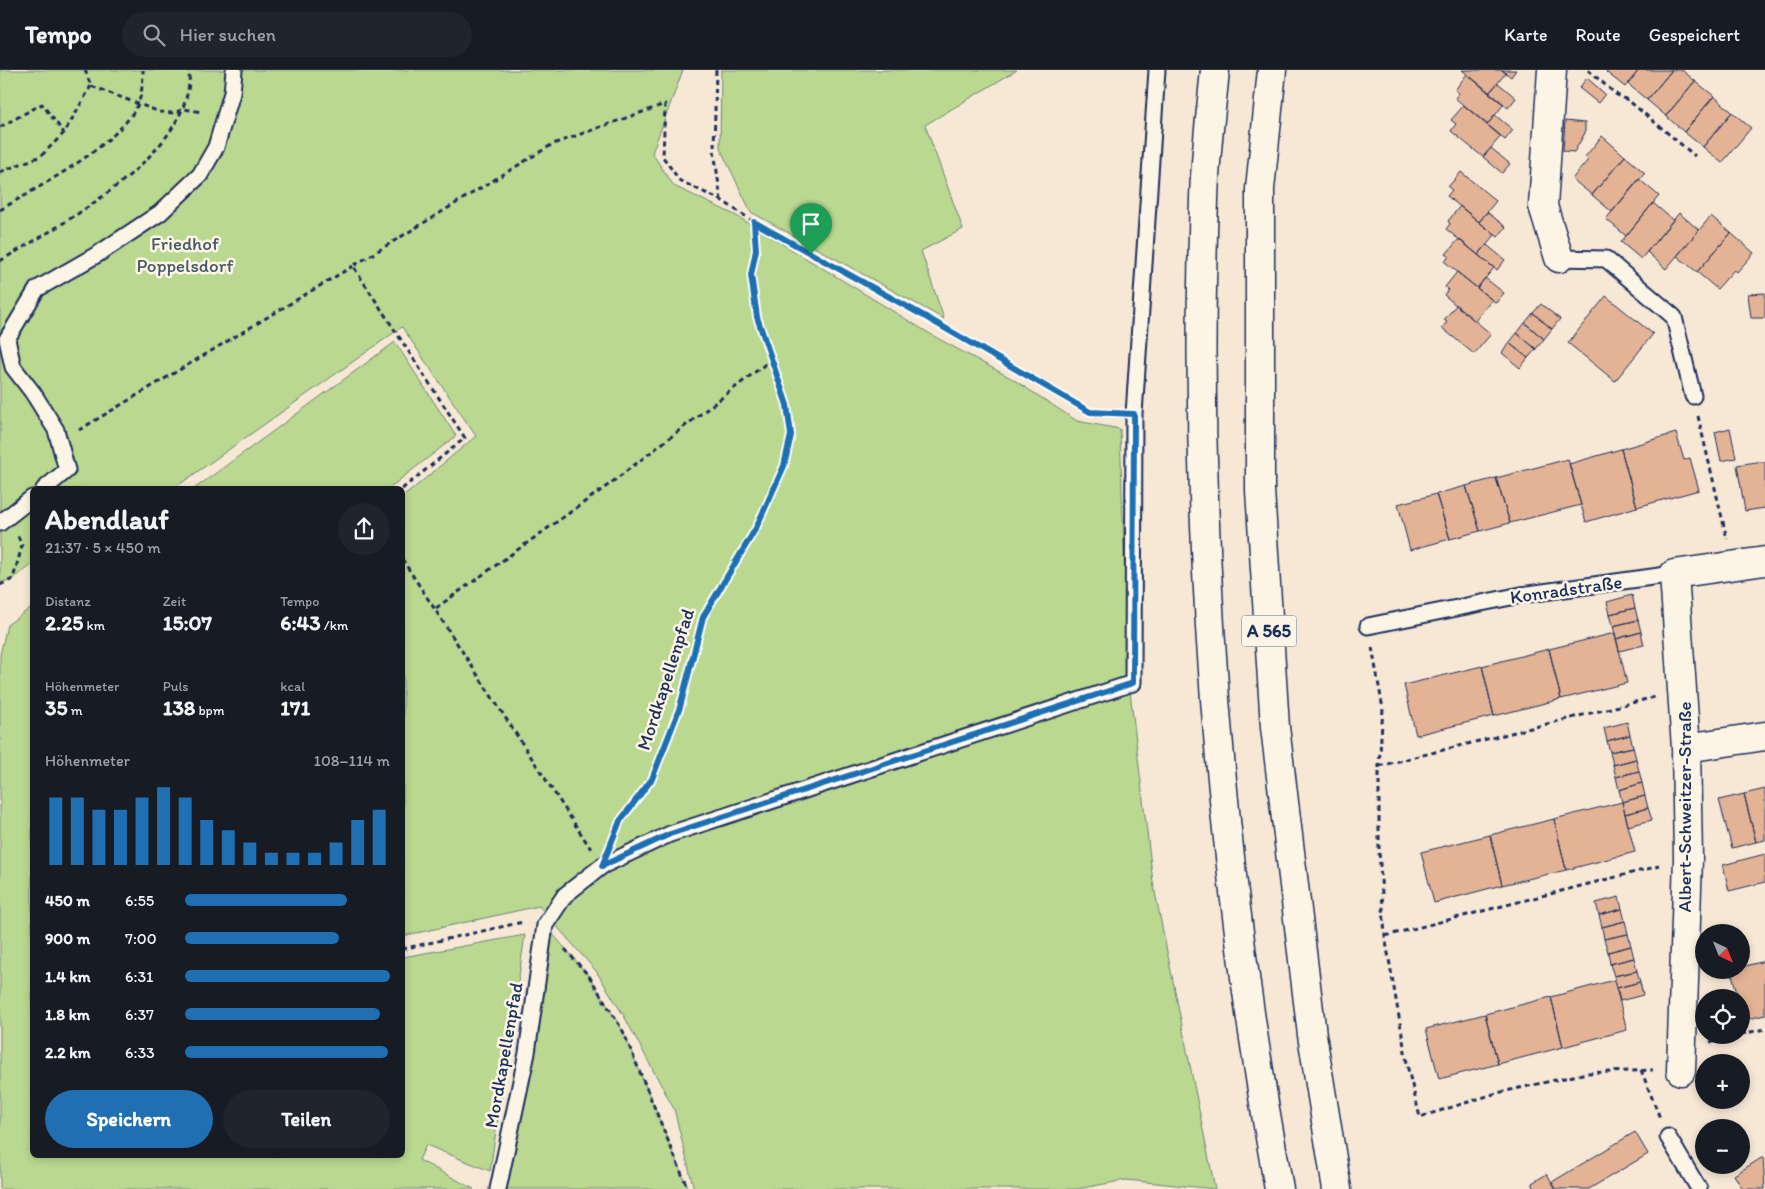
<!DOCTYPE html>
<html lang="de">
<head>
<meta charset="utf-8">
<style>
	body { margin:0; font-family:Itim,sans-serif; background:#20242c; color:#f1f3f6; height:100vh; display:flex; flex-direction:column; font-size:19px; white-space:nowrap }
	* { box-sizing:border-box; margin:0 }
	p { font-size:16px; color:#9ea1a6 }
	.icon { flex:none; width:28px; height:28px; fill:none; stroke:currentColor; stroke-width:2; stroke-linecap:round; stroke-linejoin:round }
	.map { position:relative; flex:1; overflow:hidden }
	.side { position:absolute; left:30px; top:416px; width:375px; height:672px; display:flex; flex-direction:column; background:#171b24; border-radius:8px; box-shadow:0 2px 8px #0003 }
	.side>* { flex:none }
	.needle { width:32px; rotate:137deg }
	.buttons { position:absolute; left:1695px; top:854px; display:grid; gap:10px }
	.buttons a { display:grid; place-items:center; width:55px; height:55px; border-radius:50%; background:#171b24; box-shadow:0 2px 8px #0003; font-size:25px }
	.pin { position:absolute; display:grid; place-items:center; width:42px; height:42px; color:#fff; margin:-51px -21px; border-radius:50% 50% 50% 0; rotate:-45deg; box-shadow:0 0 5px #0007 }
	.pin .icon { rotate:45deg }
	.round { display:grid; place-items:center; flex:none; width:52px; height:52px; border-radius:26px; background:#20242c }
	.head { display:flex; align-items:center; justify-content:space-between; height:85px; padding:0 15px }
	h1 { font-size:28px; font-weight:700; line-height:38px }
	.metrics { display:grid; grid-template-columns:repeat(3,1fr); gap:8px; height:85px; padding:5px 15px }
	.metrics div { display:grid; align-content:center }
	.metrics b { font-size:21px; font-weight:700 }
	.metrics small { font-size:14px; font-weight:400 }
	.metrics p { font-size:14px }
	.chart { height:140px; padding:10px 15px }
	.chart p { display:flex; justify-content:space-between }
	.chart svg { width:100%; height:90px; margin-top:5px; stroke:#1f6fb2; stroke-width:6 }
	.button { display:flex; gap:10px; margin-top:auto; padding:10px 15px }
	.button a { flex:1; height:58px; border-radius:30px; background:#1f6fb2; color:#fff; font-size:20px; font-weight:700; line-height:58px; text-align:center }
	.button a+a { background:#20242c; color:#f1f3f6 }
	ul { padding:0 15px; list-style:none; font-size:16px }
	li { display:grid; grid-template-columns:80px 60px 1fr; align-items:center; height:38px }
	li i { height:12px; border-radius:6px; background:#1f6fb2 }
	header { display:flex; align-items:center; gap:30px; box-sizing:border-box; height:70px; padding:0 25px; background:#171b24; border-bottom:1px solid #363941 }
	header strong { font-size:24px }
	nav { display:flex; gap:28px; margin-inline-start:auto; font-size:18px }
	.search { width:350px; height:45px; background:#20242c; display:flex; align-items:center; gap:12px; box-sizing:border-box; padding:0 18px; border-radius:28px; color:#9ea1a6; font-size:19px }
	.map>svg:first-child { display:block }
	.green { fill:#bad890; stroke:#6a8477 }
	.building { fill:#e4b395; stroke:#1b2f5e }
	.lines { fill:none; stroke-linecap:round; stroke-linejoin:round }
	.service-casing { stroke:#1b2f5e; stroke-width:19 }
	.minor-casing { stroke:#1b2f5e; stroke-width:31 }
	.motorway-casing { stroke:#1b2f5e; stroke-width:31 }
	.path { stroke:#1b2f5e; stroke-width:3; stroke-dasharray:5 4; stroke-linecap:butt }
	.service { stroke:#fcf5e5; stroke-width:15 }
	.minor { stroke:#fcf5e5; stroke-width:28 }
	.motorway { stroke:#fcf5e5; stroke-width:28 }
	.route-casing { stroke:#fff; stroke-width:10 }
	.route { stroke:#1f6fb2; stroke-width:6 }
	.labels { text-anchor:middle; stroke-width:5; stroke-linejoin:round; paint-order:stroke }
	.shield { fill:#fcf5e5; stroke:#5e6a86; stroke-width:1 }
	.shield-label { font-size:18px; font-weight:bold; fill:#1b2f5e }
	.park-label { font-size:19px; fill:#43596a; stroke:#fcf5e5 }
	.street-label { font-size:19px; fill:#1b2f5e; stroke:#fcf5e5 }
</style>
</head>
<body>
<header>
<strong>Tempo</strong>
<div class="search"><svg class="icon" aria-label="search" viewBox="0 0 24 24"><circle cx="10" cy="10" r="6"/><path d="M15 15l6 6"/></svg>Hier suchen</div>
<nav><a>Karte</a><a>Route</a><a>Gespeichert</a></nav>
</header>
<div class="map">
<svg width="1765" height="1119" viewBox="0 0 1765 1119">
	<rect width="100%" height="100%" fill="#f7e8d5"/>
	<filter id="ink" filterUnits="userSpaceOnUse"><feTurbulence type="fractalNoise" baseFrequency=".02" numOctaves="2"/><feDisplacementMap in="SourceGraphic" scale="10" xChannelSelector="R" yChannelSelector="G"/><feConvolveMatrix kernelMatrix="1 2 1 2 8 2 1 2 1" color-interpolation-filters="sRGB"/></filter>
	<g filter="url(#ink)">
		<path class="green" d="M0 0H683L652 83 674 116 735 145 937 268 1011 308 1077 351 1120 359 1128 605 1153 812 1215 1119 1126 1110 1077 1119H694L674 1039 624 946 596 901 539 836 403 866V427L476 366 402 257 173 419H32V495L13 509 0 513Z
			M721 0H1017L925 55 963 159 921 181 944 249 751 142 720 78Z
			M395 272 456 366 388 419H194Z
			M32 537V1086H402L403 887 525 865 490 1101 426 1075 419 1090 474 1119H0V585L7 555Z
			M545 855 589 906 623 961 688 1119H498Z"/>
		<path class="building" d="M1462 0H1502L1506 3 1489 23Z
			M1502 0H1516L1511 7Z
			M1608 0H1639L1625 17 1606 2Z
			M1639 0H1672L1647 30 1628 14Z
			M1672 0H1682L1695 11 1666 46 1647 30Z
			M1467 4 1504 34 1487 55 1455 28 1459 23 1455 20Z
			M1587 8 1605 24 1598 33 1579 18Z
			M1695 11 1714 26 1684 62 1666 46Z
			M1498 13 1516 28 1508 38 1489 23Z
			M1714 26 1732 42 1703 77 1684 62Z
			M1464 35 1501 66 1483 87 1451 61 1456 54 1451 50Z
			M1732 42 1751 58 1722 93 1703 77Z
			M1495 45 1513 60 1505 70 1487 55Z
			M1565 51 1585 53V63L1574 82 1563 81Z
			M1602 66 1625 86 1592 125 1572 109 1588 90 1585 87Z
			M1491 78 1510 94 1502 103 1483 87Z
			M1625 86 1645 103 1612 142 1592 125Z
			M1461 102 1496 131 1479 152 1447 126 1452 120 1448 117Z
			M1639 109 1659 126 1626 166 1606 149Z
			M1653 133 1673 150 1641 189 1621 172Z
			M1460 136 1495 165 1478 185 1446 159 1450 154 1448 151Z
			M1487 142 1506 157 1498 167 1479 152Z
			M1679 143 1699 160 1666 199 1647 182Z
			M1711 146 1731 163 1697 202 1677 186Z
			M1731 163 1754 183 1737 202 1734 200 1717 219 1697 202Z
			M1459 169 1494 198 1477 218 1445 192 1449 186 1446 184Z
			M1487 175 1505 190 1497 200 1478 185Z
			M1457 202 1492 230 1475 251 1444 225 1448 220 1445 217Z
			M1485 208 1504 223 1496 233 1477 218Z
			M1765 223V248H1751L1748 224Z
			M1606 226 1653 264 1615 311 1568 273Z
			M1541 234 1560 249 1552 259 1533 243Z
			M1456 235 1491 264 1474 284 1442 258 1447 252 1444 250Z
			M1533 243 1552 259 1544 269 1525 253Z
			M1525 253 1544 269 1536 279 1517 263Z
			M1517 263 1536 279 1528 288 1509 273Z
			M1509 273 1528 288 1520 298 1502 283Z
			M1730 358 1736 388 1721 391 1715 362Z
			M1676 363 1684 390 1690 388 1699 420 1637 437 1621 379Z
			M1621 379 1637 437 1586 452 1569 394Z
			M1568 389 1581 435 1510 453 1496 408Z
			M1756 392H1765V438L1745 441 1737 395Z
			M1496 408 1510 453 1480 461 1466 416Z
			M1466 416 1480 461 1450 469 1436 424Z
			M1436 424 1450 469 1410 480 1398 434Z
			M1632 525 1635 538 1610 544 1607 532Z
			M1635 538 1638 550 1613 556 1610 544Z
			M1638 550 1641 562 1616 569 1613 556Z
			M1641 562 1644 575 1619 581 1616 569Z
			M1615 563 1627 613 1561 629 1549 579Z
			M1549 579 1561 629 1494 646 1482 596Z
			M1482 596 1494 646 1416 665 1404 615Z
			M1627 652 1630 665 1607 671 1604 658Z
			M1630 665 1633 677 1610 682 1607 671Z
			M1633 677 1636 689 1613 695 1610 682Z
			M1636 689 1639 701 1616 707 1613 695Z
			M1639 701 1642 713 1619 720 1616 707Z
			M1642 713 1645 726 1622 732 1619 720Z
			M1765 719V770L1756 772 1744 724Z
			M1744 724 1756 772 1732 778 1719 730Z
			M1645 726 1648 738 1625 744 1622 732Z
			M1622 732 1635 782 1566 800 1554 749Z
			M1648 738 1652 750 1628 756 1625 744Z
			M1554 749 1566 800 1502 815 1490 765Z
			M1490 765 1502 815 1434 833 1421 782Z
			M1765 784V812L1729 821 1723 795Z
			M1619 827 1622 839 1599 845 1596 833Z
			M1622 839 1625 851 1602 857 1599 845Z
			M1625 851 1628 864 1604 869 1602 857Z
			M1628 864 1631 876 1608 882 1604 869Z
			M1631 876 1634 888 1610 894 1608 882Z
			M1634 888 1637 901 1614 906 1610 894Z
			M1765 891V945L1744 950 1741 928H1738L1731 900H1741V897Z
			M1637 901 1640 912 1617 918 1614 906Z
			M1614 910 1627 960 1563 977 1551 927Z
			M1640 912 1643 925 1620 931 1617 918Z
			M1551 927 1563 977 1498 994 1485 944Z
			M1485 944 1498 994 1439 1009 1426 959Z
			M1635 1062 1648 1084 1589 1119H1556L1552 1112Z
			M1763 1087 1765 1119H1743L1734 1105Z
			M1547 1104 1556 1119H1535L1532 1113Z"/>
		<g class="lines">
			<g class="service-casing">
				<path id="service" d="M1559 188 1606 189 1674 247 1693 326
					M44 419 67 400 56 360 33 323 13 297 7 269 37 219 98 184 160 143 200 105 216 77 232 23 234 0
					M0 453 32 428
					M1368 556 1521 525 1674 504
					M1668 1067 1699 1119
					M498 1119 527 983 545 855 565 825 602 796 670 764 1133 613 1134 344 1157 0"/>
			</g>
			<g class="minor-casing">
				<path id="minor" d="M1552 0 1543 136 1559 188
					M1686 678 1765 666
					M1681 1001 1688 788 1686 678 1674 504 1765 491"/>
			</g>
			<g class="motorway-casing">
				<path id="motorway" d="M1215 0C1211 43 1205 86 1204 129 1193 460 1219 793 1279 1119
					M1272 0 1260 119V420L1275 657 1312 965 1337 1119"/>
			</g>
			<path class="path" d="M85 0 91 16 160 42 173 43 184 39 203 42
				M716 0 714 80 721 130
				M1588 0 1617 25 1628 30 1695 86
				M0 57 42 34 64 63
				M0 102 41 86 64 63 91 16
				M0 140C39 116 118 76 138 34 142 24 143 10 143 0
				M0 191C62 154 196 83 189 0
				M1698 346 1727 469
				M79 360 353 196
				M402 419 465 368 353 196 553 74 665 34 663 87 680 111 721 130 754 152 925 246 1090 342 1114 343
				M402 489 591 779
				M0 515 13 509 22 476 18 466
				M436 538 607 416 772 289
				M1372 577 1383 639 1379 696V781L1385 866 1408 999 1420 1047 1497 1023 1587 1003 1653 1000
				M1379 696 1655 627
				M615 764 620 751 652 709 680 637 703 547 756 458 784 396 791 365 787 335 757 247 751 205 756 180 754 153
				M1385 866 1659 796
				M402 879 523 852
				M565 879 589 906 623 961 688 1119
				M1741 964 1765 959
				M1710 972 1739 965
				M1641 1000 1660 1048"/>
			<use href="#service" class="service"/>
			<use href="#minor" class="minor"/>
			<use href="#motorway" class="motorway"/>
		</g>
	</g>
	<g class="lines" filter="url(#ink)">
		<g class="route-casing">
			<path id="route" d="M754 152 924 246 1090 342 1134 344 1133 613 670 764 602 796 620 751 652 709 680 637 703 547 756 458 784 396 791 365 787 335 757 247 751 205 756 180Z"/>
		</g>
		<use href="#route" class="route"/>
	</g>
	<g class="labels">
		<rect class="shield" x="1241.5" y="545.5" width="55" height="31" rx="4"/>
		<g class="shield-label">
			<text x="1269" y="567">A 565</text>
		</g>
		<g class="park-label">
			<text x="185" y="180">Friedhof<tspan x="185" dy="22">Poppelsdorf</tspan></text>
		</g>
		<g class="street-label">
			<text transform="translate(1566 519) rotate(-8)" y="7">Konradstraße</text>
			<text transform="translate(665 609) rotate(-72)" y="7">Mordkapellenpfad</text>
			<text transform="translate(1684 737) rotate(-90)" y="7">Albert-Schweitzer-Straße</text>
			<text transform="translate(503 985) rotate(-80)" y="7">Mordkapellenpfad</text>
		</g>
	</g>
</svg>
<div class="buttons">
<a><svg class="needle" viewBox="-14 -14 28 28"><path d="M0-13l5 13h-10z" fill="#e53935"/><path d="M0 13l5-13h-10z" fill="#9ea1a6"/></svg></a>
<a><svg class="icon" aria-label="locate" viewBox="0 0 24 24"><circle cx="12" cy="12" r="6"/><path d="M12 2v4M12 18v4M2 12h4M18 12h4"/></svg></a>
<a>+</a>
<a>−</a>
</div>
<div class="pin" style="left:811px;top:184px;background:#1e9e55"><svg class="icon" aria-label="arrive" viewBox="0 0 24 24"><path d="M6 21V4h12l-3 4 3 4H6"/></svg></div>
<section class="side">
<div class="head"><div><h1>Abendlauf</h1><p>21:37 · 5 × 450 m</p></div><a class="round"><svg class="icon" aria-label="share" viewBox="0 0 24 24"><path d="M12 15V3M7 8l5-5 5 5M5 13v7h14v-7"/></svg></a></div>
<div class="metrics">
<div><p>Distanz</p><b>2.25<small> km</small></b></div>
<div><p>Zeit</p><b>15:07</b></div>
<div><p>Tempo</p><b>6:43<small> /km</small></b></div>
</div>
<div class="metrics">
<div><p>Höhenmeter</p><b>35<small> m</small></b></div>
<div><p>Puls</p><b>138<small> bpm</small></b></div>
<div><p>kcal</p><b>171</b></div>
</div>
<div class="chart"><p><span>Höhenmeter</span>108–114 m</p>
<svg viewBox="0 0 160 44" preserveAspectRatio="none"><path d="M5 44V11M15 44V11M25 44V17M35 44V17M45 44V11M55 44V6M65 44V11M75 44V22M85 44V27M95 44V33M105 44V38M115 44V38M125 44V38M135 44V33M145 44V22M155 44V17"/></svg>
</div>
<ul>
<li><b>450 m</b>6:55<i style="width:79%"></i></li>
<li><b>900 m</b>7:00<i style="width:75%"></i></li>
<li><b>1.4 km</b>6:31<i style="width:100%"></i></li>
<li><b>1.8 km</b>6:37<i style="width:95%"></i></li>
<li><b>2.2 km</b>6:33<i style="width:99%"></i></li>
</ul>
<div class="button"><a>Speichern</a><a>Teilen</a></div>
</section>
</div>
</body>
</html>
